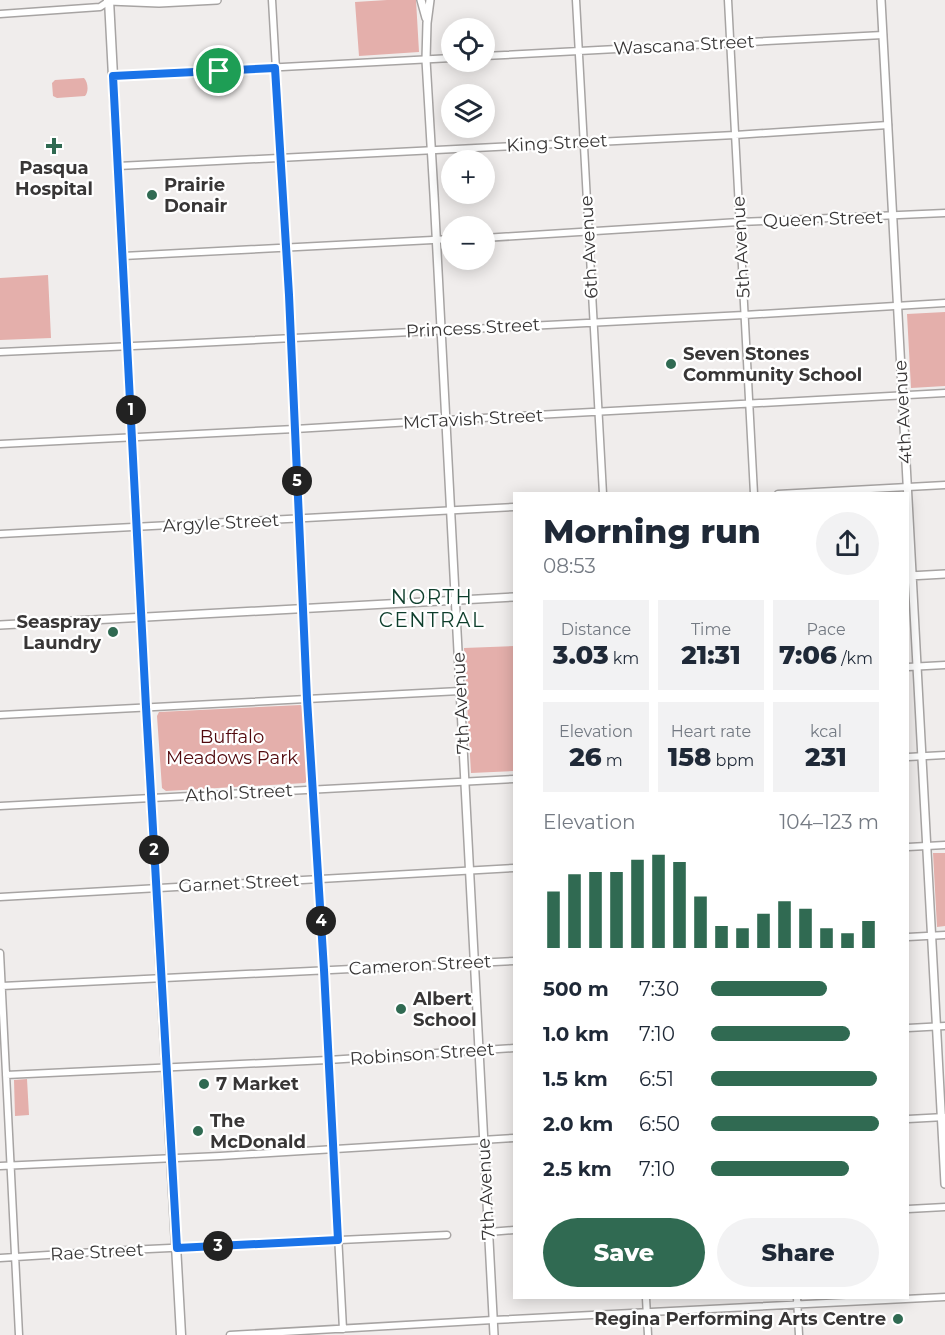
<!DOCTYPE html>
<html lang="en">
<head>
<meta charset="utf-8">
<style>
	body { margin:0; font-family:Montserrat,sans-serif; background:#f2f2f3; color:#1f2937; height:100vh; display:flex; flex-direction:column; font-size:22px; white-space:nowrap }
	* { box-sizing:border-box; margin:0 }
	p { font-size:20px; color:#747a83 }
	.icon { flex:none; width:33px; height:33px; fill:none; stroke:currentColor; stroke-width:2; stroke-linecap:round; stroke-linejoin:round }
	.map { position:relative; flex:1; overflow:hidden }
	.panel { position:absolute; left:513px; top:492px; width:396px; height:807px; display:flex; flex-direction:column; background:#fff; border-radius:0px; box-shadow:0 3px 15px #0003 }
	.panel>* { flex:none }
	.controls { position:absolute; left:441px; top:18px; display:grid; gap:12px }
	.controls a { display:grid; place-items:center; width:54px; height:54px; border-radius:50%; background:#fff; box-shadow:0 3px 15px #0003; font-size:30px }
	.pin { position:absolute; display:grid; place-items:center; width:51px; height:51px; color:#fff; margin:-26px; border:3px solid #fff; border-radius:50%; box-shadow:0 2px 6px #0007 }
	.km { position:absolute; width:30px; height:30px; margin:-15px; border-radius:50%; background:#222; color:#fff; font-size:16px; line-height:30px; text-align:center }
	.round { display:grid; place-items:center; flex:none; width:63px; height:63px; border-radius:32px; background:#f2f2f3 }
	.head { display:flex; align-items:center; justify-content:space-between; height:102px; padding:0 30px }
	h1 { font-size:33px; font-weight:800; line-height:45px }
	.metrics { display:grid; grid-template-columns:repeat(3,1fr); gap:9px; height:102px; padding:6px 30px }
	.metrics div { display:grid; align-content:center; border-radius:0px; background:#f2f2f3; text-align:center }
	.metrics b { font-size:26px; font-weight:800 }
	.metrics small { font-size:16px; font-weight:400 }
	.metrics p { font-size:16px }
	.chart { height:168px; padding:12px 30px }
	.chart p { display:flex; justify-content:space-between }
	.chart svg { width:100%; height:108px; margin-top:6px; stroke:#306a52; stroke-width:6 }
	.action { display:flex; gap:12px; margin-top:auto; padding:12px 30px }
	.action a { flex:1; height:69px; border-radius:36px; background:#306a52; color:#fff; font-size:24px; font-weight:800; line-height:69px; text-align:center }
	.action a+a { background:#f2f2f3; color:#1f2937 }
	ul { padding:0 30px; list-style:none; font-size:20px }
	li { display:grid; grid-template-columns:96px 72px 1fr; align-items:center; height:45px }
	li i { height:15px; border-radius:8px; background:#306a52 }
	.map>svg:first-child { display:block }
	.green { fill:#e4afab }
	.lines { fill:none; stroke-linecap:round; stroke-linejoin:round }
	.minor-casing { stroke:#a7a4a3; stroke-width:9 }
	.tertiary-casing { stroke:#a7a4a3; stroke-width:10 }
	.secondary-casing { stroke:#a7a4a3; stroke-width:11 }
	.minor { stroke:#fff; stroke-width:6 }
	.tertiary { stroke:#fff; stroke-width:7 }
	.secondary { stroke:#fff; stroke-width:8 }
	.route-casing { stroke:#fff; stroke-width:12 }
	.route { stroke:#1a73e8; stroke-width:8 }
	.poi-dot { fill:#306a52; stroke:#fff; stroke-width:2 }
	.labels { text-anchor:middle; stroke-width:4.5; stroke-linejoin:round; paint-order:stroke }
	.street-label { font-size:18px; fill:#383636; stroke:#fff }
	.poi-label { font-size:18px; font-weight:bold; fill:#383636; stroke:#fff; text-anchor:start }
	.park-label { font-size:18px; fill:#51090d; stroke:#fff }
	.neighbourhood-label { font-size:20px; letter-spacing:1.5px; fill:#0e3e2c; stroke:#fff }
</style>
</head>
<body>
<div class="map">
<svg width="945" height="1335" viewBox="0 0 945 1335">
	<rect width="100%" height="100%" fill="#f0edec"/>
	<path class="green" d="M387 0H416L419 52 359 56 355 2Z
		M84 78C88 82 89 92 85 96L57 98 53 96 52 83 55 80Z
		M48 275 51 338 0 340V278Z
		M945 312V386L911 388 907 314Z
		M514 646V771L471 773 464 648Z
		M301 705 303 707 307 781 305 783 166 791 162 788 157 716 159 712Z
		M933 853H945V926L937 927Z
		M27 1079 29 1115 15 1116 14 1080Z"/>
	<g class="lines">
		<g class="minor-casing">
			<path id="minor" d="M272 0 289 295 307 699 324 970 343 1329
				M576 0 603 494
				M728 0 754 494
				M0 14 100 7 109 1 107 0
				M484 56 883 35
				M113 76 452 58
				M118 166 735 135 888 125
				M484 238 739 222 945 213
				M123 256 452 239
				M0 352 177 344 744 315 945 303
				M0 444 295 429 445 420 945 393
				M778 494 945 485
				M0 534 514 507
				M908 667 945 665
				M0 715 460 691
				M908 757 945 755
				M0 806 514 779
				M908 847 945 845
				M0 897 514 868
				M908 937 945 935
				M0 953 19 1335
				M2 986 514 961
				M908 1028 945 1026
				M6 1075 328 1060 514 1048
				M908 1119 945 1117
				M0 1166 220 1156 514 1138
				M908 1209 945 1207
				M489 1232 514 1230
				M0 1258 127 1250 447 1235
				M646 1298 648 1335
				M797 1298 799 1335
				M230 1335 493 1320 945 1297"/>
		</g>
		<g class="tertiary-casing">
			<path id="tertiary" d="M421 0 426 18
				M430 0 427 23 426 60 434 195 494 1335
				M881 0 945 1184
				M109 1 159 3 217 0
				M909 576 945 574
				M0 625 514 597"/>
		</g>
		<g class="secondary-casing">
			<path id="secondary" d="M109 0 146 707 181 1335"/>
		</g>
		<use href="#minor" class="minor"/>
		<use href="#tertiary" class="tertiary"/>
		<use href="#secondary" class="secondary"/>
	</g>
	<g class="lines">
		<g class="route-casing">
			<path id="route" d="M275 68 289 295 307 699 324 970 338 1240 177 1248 146 707 113 76Z"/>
		</g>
		<use href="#route" class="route"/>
	</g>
	<g class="poi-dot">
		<path d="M51 137h6v6h6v6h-6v6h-6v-6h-6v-6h6z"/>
		<circle cx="152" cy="195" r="6"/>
		<circle cx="671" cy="364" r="6"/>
		<circle cx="113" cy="632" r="6"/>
		<circle cx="401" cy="1009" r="6"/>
		<circle cx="204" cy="1084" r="6"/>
		<circle cx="198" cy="1131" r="6"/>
		<circle cx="898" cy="1319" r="6"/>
	</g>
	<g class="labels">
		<g class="street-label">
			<text transform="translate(684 45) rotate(-3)" y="6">Wascana Street</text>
			<text transform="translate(557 143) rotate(-3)" y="6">King Street</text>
			<text transform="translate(823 219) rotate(-2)" y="6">Queen Street</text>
			<text transform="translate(589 247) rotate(-93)" y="6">6th Avenue</text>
			<text transform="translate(741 247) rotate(-93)" y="6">5th Avenue</text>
			<text transform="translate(473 328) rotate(-3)" y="6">Princess Street</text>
			<text transform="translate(903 412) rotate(-93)" y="6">4th Avenue</text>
			<text transform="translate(473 419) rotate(-3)" y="6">McTavish Street</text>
			<text transform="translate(221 523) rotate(-3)" y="6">Argyle Street</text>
			<text transform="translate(461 703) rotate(-93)" y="6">7th Avenue</text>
			<text transform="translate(239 793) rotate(-3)" y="6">Athol Street</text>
			<text transform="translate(239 883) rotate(-3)" y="6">Garnet Street</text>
			<text transform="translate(420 965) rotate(-3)" y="6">Cameron Street</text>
			<text transform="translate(422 1054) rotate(-4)" y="6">Robinson Street</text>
			<text transform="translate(486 1189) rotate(-93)" y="6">7th Avenue</text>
			<text transform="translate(97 1252) rotate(-3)" y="6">Rae Street</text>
		</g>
		<g class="poi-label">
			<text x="54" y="174" text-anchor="middle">Pasqua<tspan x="54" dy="21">Hospital</tspan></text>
			<text x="164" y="191">Prairie<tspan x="164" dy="21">Donair</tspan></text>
			<text x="683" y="360">Seven Stones<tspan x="683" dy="21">Community School</tspan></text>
			<text x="101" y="628" text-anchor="end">Seaspray<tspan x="101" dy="21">Laundry</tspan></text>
			<text x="413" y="1005">Albert<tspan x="413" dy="21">School</tspan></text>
			<text x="216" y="1090">7 Market</text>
			<text x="210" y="1127">The<tspan x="210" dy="21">McDonald</tspan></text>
			<text x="886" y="1325" text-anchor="end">Regina Performing Arts Centre</text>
		</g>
		<g class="park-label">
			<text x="232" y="743">Buffalo<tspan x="232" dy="21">Meadows Park</tspan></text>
		</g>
		<g class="neighbourhood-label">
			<text x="432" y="604">NORTH<tspan x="432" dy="23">CENTRAL</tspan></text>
		</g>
	</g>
</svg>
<div class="controls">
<a><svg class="icon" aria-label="locate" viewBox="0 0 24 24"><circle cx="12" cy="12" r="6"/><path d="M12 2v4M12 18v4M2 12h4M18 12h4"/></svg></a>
<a><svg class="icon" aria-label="layers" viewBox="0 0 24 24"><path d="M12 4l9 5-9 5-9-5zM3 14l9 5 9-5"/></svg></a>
<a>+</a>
<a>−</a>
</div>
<div class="pin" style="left:219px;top:71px;background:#1e9e55"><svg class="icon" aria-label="arrive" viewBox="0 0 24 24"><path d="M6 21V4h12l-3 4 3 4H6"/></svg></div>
<b class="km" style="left:131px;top:410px">1</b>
<b class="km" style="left:154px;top:850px">2</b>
<b class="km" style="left:218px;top:1246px">3</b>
<b class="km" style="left:321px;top:921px">4</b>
<b class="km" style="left:297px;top:481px">5</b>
<section class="panel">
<div class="head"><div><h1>Morning run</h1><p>08:53</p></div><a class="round"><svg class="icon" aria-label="share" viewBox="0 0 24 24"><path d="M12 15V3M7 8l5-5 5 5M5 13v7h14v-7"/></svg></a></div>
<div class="metrics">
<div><p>Distance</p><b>3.03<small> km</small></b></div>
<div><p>Time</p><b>21:31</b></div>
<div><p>Pace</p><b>7:06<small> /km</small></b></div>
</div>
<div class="metrics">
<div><p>Elevation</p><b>26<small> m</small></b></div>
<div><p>Heart rate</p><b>158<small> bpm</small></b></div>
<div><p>kcal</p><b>231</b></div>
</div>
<div class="chart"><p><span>Elevation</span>104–123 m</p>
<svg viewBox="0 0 160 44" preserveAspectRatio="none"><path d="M5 44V21M15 44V14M25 44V13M35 44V13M45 44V8M55 44V6M65 44V9M75 44V23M85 44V35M95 44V36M105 44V30M115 44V25M125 44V28M135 44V36M145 44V38M155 44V33"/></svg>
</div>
<ul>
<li><b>500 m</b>7:30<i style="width:69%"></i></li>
<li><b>1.0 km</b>7:10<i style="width:83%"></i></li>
<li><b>1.5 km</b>6:51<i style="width:99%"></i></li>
<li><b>2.0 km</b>6:50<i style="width:100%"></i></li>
<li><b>2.5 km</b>7:10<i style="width:82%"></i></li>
</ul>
<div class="action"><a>Save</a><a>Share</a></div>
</section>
</div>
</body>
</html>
